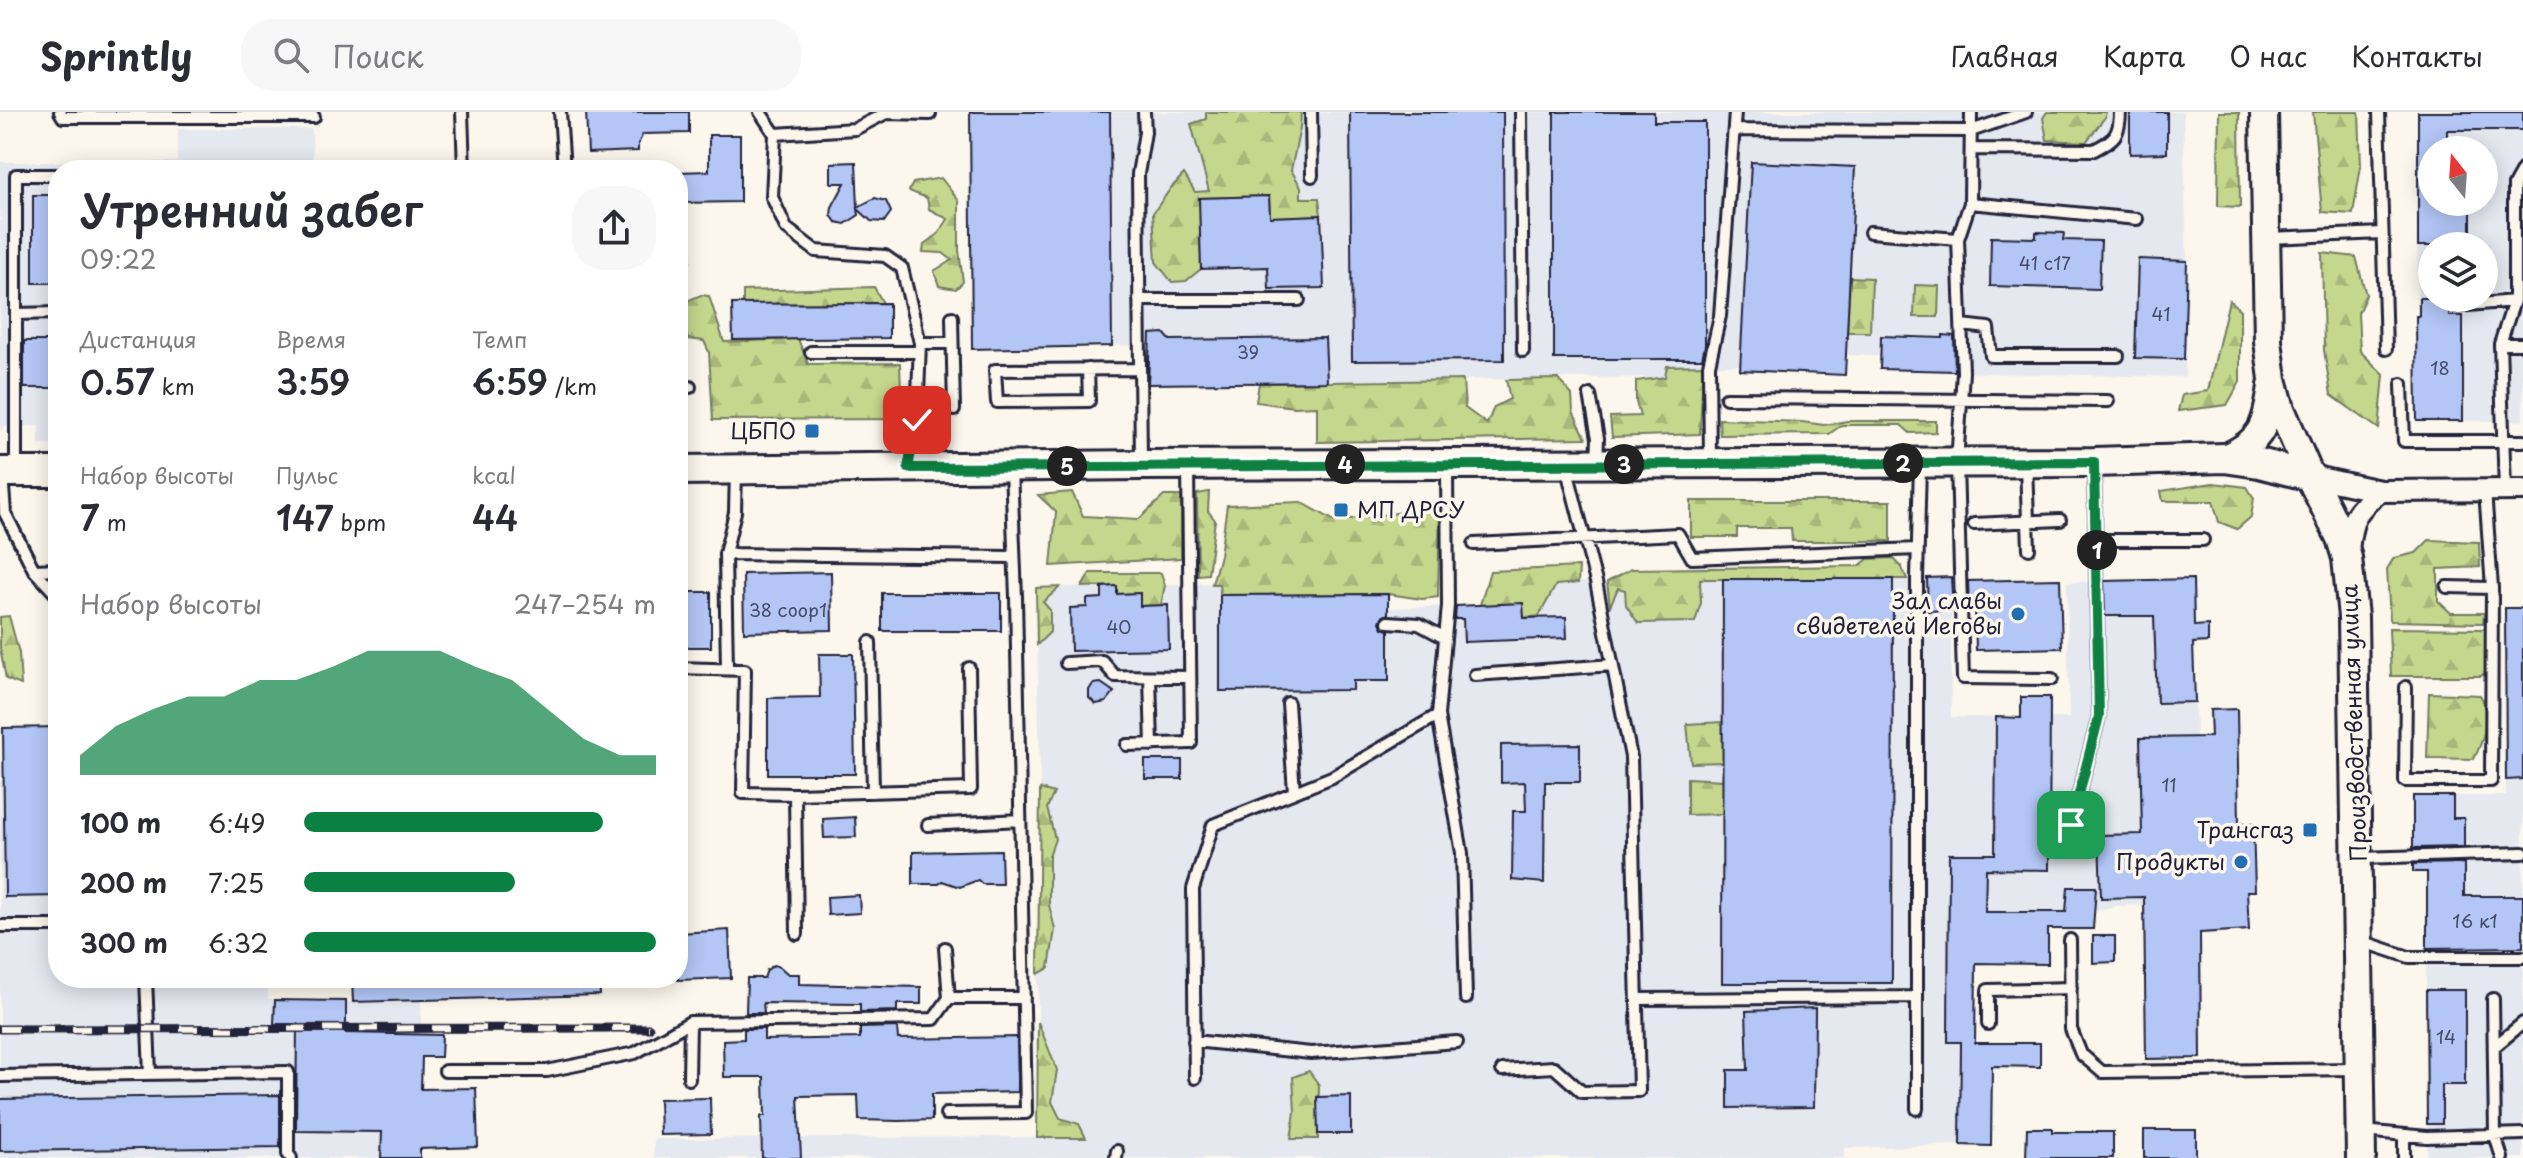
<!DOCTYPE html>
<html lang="ru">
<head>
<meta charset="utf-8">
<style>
	body { margin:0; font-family:"Playpen Sans",sans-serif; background:#f7f7f7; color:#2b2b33; height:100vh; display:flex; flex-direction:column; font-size:30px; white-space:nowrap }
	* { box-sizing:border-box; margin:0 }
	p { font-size:26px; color:#7c7c81 }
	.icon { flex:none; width:44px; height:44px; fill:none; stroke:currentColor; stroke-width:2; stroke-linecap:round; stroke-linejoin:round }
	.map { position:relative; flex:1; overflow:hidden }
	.side { position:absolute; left:48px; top:48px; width:640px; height:828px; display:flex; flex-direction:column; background:#fff; border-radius:32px; box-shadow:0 4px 20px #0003 }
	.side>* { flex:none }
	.needle { width:52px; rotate:343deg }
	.buttons { position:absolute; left:2418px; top:24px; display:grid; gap:16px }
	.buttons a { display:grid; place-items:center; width:80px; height:80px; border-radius:50%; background:#fff; box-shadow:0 4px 20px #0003; font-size:40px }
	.pin { position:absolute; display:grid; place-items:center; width:68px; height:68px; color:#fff; margin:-34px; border-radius:16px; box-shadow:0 4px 12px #0006 }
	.km { position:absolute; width:40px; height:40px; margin:-20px; border-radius:50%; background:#222; color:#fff; font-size:22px; line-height:40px; text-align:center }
	.round { display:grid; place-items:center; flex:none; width:84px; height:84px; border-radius:32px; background:#f7f7f7 }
	.overview { display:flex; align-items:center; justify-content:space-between; height:136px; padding:0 32px }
	h1 { font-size:44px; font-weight:600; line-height:60px }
	.stats { display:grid; grid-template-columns:repeat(3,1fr); gap:12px; height:136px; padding:8px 32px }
	.stats div { display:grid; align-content:center }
	.stats b { font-size:34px; font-weight:600 }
	.stats small { font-size:22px; font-weight:400 }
	.stats p { font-size:22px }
	.chart { height:224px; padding:16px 32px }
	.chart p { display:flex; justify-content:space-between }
	.chart svg { width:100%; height:144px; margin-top:8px; fill:#0b8043; opacity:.7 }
	ul { padding:0 32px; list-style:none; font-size:26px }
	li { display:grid; grid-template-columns:128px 96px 1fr; align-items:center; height:60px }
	li i { height:20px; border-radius:10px; background:#0b8043 }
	header { display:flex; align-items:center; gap:48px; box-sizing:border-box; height:112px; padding:0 40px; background:#fff; border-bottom:2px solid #e1e1e2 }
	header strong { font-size:38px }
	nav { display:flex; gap:44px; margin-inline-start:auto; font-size:28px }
	.search { width:560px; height:72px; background:#f7f7f7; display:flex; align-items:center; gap:20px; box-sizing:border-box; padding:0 28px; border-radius:32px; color:#7c7c81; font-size:30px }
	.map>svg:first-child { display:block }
	.built { fill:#e5e8ef; fill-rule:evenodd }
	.forest { fill:url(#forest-firs); stroke:#747c64; stroke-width:2 }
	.building { fill:#b3c6f6; stroke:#22223b; stroke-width:2 }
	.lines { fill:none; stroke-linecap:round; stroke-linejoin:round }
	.service-casing { stroke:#22223b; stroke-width:16 }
	.minor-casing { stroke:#22223b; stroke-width:26 }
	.tertiary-casing { stroke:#22223b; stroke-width:32 }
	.secondary-casing { stroke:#22223b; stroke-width:34 }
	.service { stroke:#fbf7ec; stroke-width:10 }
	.minor { stroke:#fbf7ec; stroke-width:20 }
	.tertiary { stroke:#fbf7ec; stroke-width:26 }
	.secondary { stroke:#fbf7ec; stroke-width:28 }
	.rail-casing { stroke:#22223b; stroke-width:9 }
	.rail { stroke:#fbf7ec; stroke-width:6; stroke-dasharray:18; stroke-linecap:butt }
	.route-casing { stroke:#fff; stroke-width:16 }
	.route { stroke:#0b8043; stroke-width:10 }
	.poi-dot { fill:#1f6fb2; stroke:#fbf7ec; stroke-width:3 }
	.labels { text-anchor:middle; stroke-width:7; stroke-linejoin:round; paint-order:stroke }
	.number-label { font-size:18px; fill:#464b6a }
	.poi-label { font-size:22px; fill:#22223b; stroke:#fbf7ec; text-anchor:end }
	.street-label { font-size:22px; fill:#22223b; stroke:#fbf7ec }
</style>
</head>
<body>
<header>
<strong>Sprintly</strong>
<div class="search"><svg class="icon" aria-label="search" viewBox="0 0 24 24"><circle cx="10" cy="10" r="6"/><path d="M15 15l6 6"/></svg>Поиск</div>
<nav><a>Главная</a><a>Карта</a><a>О нас</a><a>Контакты</a></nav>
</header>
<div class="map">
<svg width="2523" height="1046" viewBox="0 0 2523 1046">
	<defs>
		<pattern id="forest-firs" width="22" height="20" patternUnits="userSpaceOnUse" patternTransform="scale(2)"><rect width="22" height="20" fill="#c5d78c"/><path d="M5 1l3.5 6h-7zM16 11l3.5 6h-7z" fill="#a9b87a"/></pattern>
	</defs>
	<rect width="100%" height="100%" fill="#fbf7ec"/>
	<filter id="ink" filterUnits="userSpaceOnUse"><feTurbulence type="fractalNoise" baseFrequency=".0125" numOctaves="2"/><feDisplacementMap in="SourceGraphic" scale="16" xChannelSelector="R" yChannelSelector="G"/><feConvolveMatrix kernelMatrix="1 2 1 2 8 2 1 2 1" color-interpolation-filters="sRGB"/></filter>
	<g filter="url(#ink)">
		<path class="built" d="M970 0H2183L2187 149 2185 265 1984 261 1880 257V244L1846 243 1847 225 1740 253 1668 254 1665 265 1147 272 1146 233 972 236Z
			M2418 0H2523V309H2417ZM2432 38H2484V90H2432ZM2432 134H2484V186H2432Z
			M178 17H312L313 49 450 51V58H58V332H39V314H4L0 320V50H177Z
			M1579 455V470L1723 467 1951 465V605L2069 606 2067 470 2153 469 2157 591 2195 590 2200 792 2114 794 2093 800H1949L1948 930H1961L1960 1033 1845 1036 1844 1046H654V1027L1037 1025 1040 667 1036 476 1219 471 1220 483 1388 482 1389 496 1480 493 1490 459Z
			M2505 496H2523V835L2427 836V760H2413V684H2506Z
			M58 615V866H268V887L353 890 421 888 420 1046H0V669L3 668V616Z
			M2426 853H2523V1046H2427Z"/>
		<path class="forest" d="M1206 0H1301L1300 16 1291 58 1301 75V86H1319L1321 103 1270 105 1269 84 1200 86 1201 157 1186 169 1172 170 1156 150 1153 101 1171 76 1184 62 1195 80 1209 79 1191 12 1206 7Z
			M2047 0H2106L2105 5 2086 30 2047 28 2043 6Z
			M2219 0H2239L2240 95 2218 94Z
			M2313 0H2359L2361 54 2353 102 2322 100Z
			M941 66 959 89V138L963 170 956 177 939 174 934 159 952 148 943 141 923 140 924 133 938 122 948 107 929 97 927 86 909 79 913 71Z
			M2322 141 2356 145 2366 183 2358 201 2360 239 2384 263 2379 317 2331 283 2324 238Z
			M1850 165 1872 166 1870 220H1847Z
			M1915 173 1939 174 1938 205H1914Z
			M874 175 883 191 743 192V179Z
			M701 183 709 184 724 230 798 227 808 252 900 251 902 307 713 308 709 240 704 229 688 227 679 198 689 188Z
			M2229 188 2240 198V270L2227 293 2178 299 2182 283 2208 279Z
			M1703 253 1700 322 1612 325 1610 305 1640 304 1636 290V269L1665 265 1667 254Z
			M1558 267 1572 283 1573 300 1586 326 1317 330V294L1294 295 1256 290 1259 271 1463 268 1465 296 1487 312 1494 295 1510 287 1506 268Z
			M1719 307 1802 310 1824 313 1847 309H1936V320L1910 321 1901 313H1842L1829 322 1720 323Z
			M2213 371 2247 375 2254 386 2251 405 2237 417 2219 410 2213 389H2163L2161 379Z
			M1072 380 1083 404 1139 407 1164 384H1181V446L1051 454 1056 400 1038 383Z
			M1209 380 1208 399 1215 408 1208 462 1198 463 1197 382Z
			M1420 389 1440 391 1438 485 1422 487 1388 482 1220 483 1219 472H1212L1220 443 1227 393 1301 390 1335 409 1404 400Z
			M1691 389H1891V429H1792L1791 416H1737V425H1691Z
			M2429 428 2479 430 2480 455 2438 457V489L2451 501H2484L2483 511 2390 509 2387 457 2394 446 2416 441Z
			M1893 446 1901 454 1907 467H1700L1701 491 1695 510 1638 511 1626 493 1625 478 1618 476 1610 494 1607 470 1631 457 1859 454 1868 447Z
			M1579 455 1578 471 1556 473 1539 504 1524 506 1480 493 1490 459Z
			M1090 461H1161L1165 473 1161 493 1140 494 1139 481 1117 482 1116 474 1082 475Z
			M1060 475 1043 490 1050 498V520L1037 533 1036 476Z
			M9 504 19 541 21 573 6 567 0 536V505Z
			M2389 516 2485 517 2486 560 2481 564H2391Z
			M2429 581 2480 583C2493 602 2483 629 2474 647L2427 646Z
			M1723 610V650L1691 651 1687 612Z
			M1687 666 1723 668V702L1687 703Z
			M1040 677 1054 681 1047 696 1055 727 1049 744V793L1055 817 1049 856 1038 862Z
			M1038 910 1057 958 1052 990 1060 1006 1079 1012 1086 1026H1037Z
			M1309 959 1319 973 1318 1027H1291L1295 1000 1293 965Z"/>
		<path class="building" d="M586 0H689V21L643 22 638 32V39L588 41Z
			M970 0H1110L1112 234 972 237Z
			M1350 0H1503L1504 248 1352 249Z
			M1554 0H1654V10H1705V233L1702 247H1554Z
			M2130 0H2167V41L2130 42Z
			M2418 0H2523V18H2447V38H2432V90H2471V134H2418Z
			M709 23H740V90L678 91V60L709 59Z
			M856 50 858 95 875 86 886 89 891 100 884 110 871 109 858 97 859 103 845 112 836 110 831 103 832 95 845 71H831V51Z
			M1751 50 1855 55 1845 263 1740 258Z
			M33 83H58V101H54V155H58V171H33Z
			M1269 84 1270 105 1321 103 1324 176 1269 177 1268 155 1201 157 1199 86Z
			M2036 120 2064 121 2063 128 2101 129 2099 177 1990 174 1991 125 2036 126Z
			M2138 147 2187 149 2184 247 2135 246Z
			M2419 186H2449V204H2463V309H2417L2416 204H2419Z
			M889 191V226L733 228 732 192Z
			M1164 221 1170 228 1325 226 1327 270 1148 272 1150 222Z
			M1943 223 1954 224 1955 259 1880 257 1881 224 1943 226Z
			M24 229H58V276H24Z
			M831 460 832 518 744 520 743 462Z
			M1951 465 1953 498 1928 499 1927 466Z
			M1723 467H1893L1892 871H1722Z
			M2060 467 2062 536 1976 538 1975 497 1969 498 1968 469Z
			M2193 467 2194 514 2208 513V530L2193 531 2195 590 2157 591 2154 504H2105L2104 469Z
			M1117 474V482L1140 481V494L1168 493 1169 537 1071 539 1070 496 1087 495V487L1102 486V475Z
			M678 480H711V535H678Z
			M882 481H1001V519H882Z
			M1388 482V502L1382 505 1380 510 1383 516 1389 518V569H1353V578L1220 579V483Z
			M1523 491 1524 506 1566 505 1567 526 1464 530 1463 507H1455L1456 494Z
			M2505 496H2523V667L2506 668Z
			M819 542H853L855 662H768V586L820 585Z
			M1101 571 1114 580 1106 590 1096 592 1089 586V578L1093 572Z
			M2021 585H2050L2049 758 1986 757 1985 800H2066L2068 775H2096L2093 817H2048V852L1976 851 1975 931H2040V955L1992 954 1991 1034 1960 1033 1961 930H1948L1949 742H1995L1996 605 2021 606Z
			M2237 597 2239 711H2253L2255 779H2247L2249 818 2200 821 2201 946 2146 947 2144 785 2101 786 2099 723 2142 722 2140 626 2211 625 2210 598Z
			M58 615V784L5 785 3 616Z
			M1580 632V670H1545L1544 771 1512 768 1513 699H1526L1525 670 1501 671V633Z
			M1145 648H1182V667H1145Z
			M2413 684H2453V706H2464V735L2413 736Z
			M855 705 856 725 824 726 823 707Z
			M1001 738 1002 772H982L978 768 960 775 942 769 939 772H913V740Z
			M2464 751V784H2523V835L2427 836V760H2413V752Z
			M859 783 860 801 828 803 827 785Z
			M729 818 731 866 678 868V821Z
			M2093 824H2115V850L2093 851Z
			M774 853 780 855 788 862H799V872L921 875V892H897V899L860 900V892L763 891 764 901H746L747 866H764L767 858Z
			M352 866H599L600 883 353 890Z
			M2426 878H2465V973H2442V1012H2427Z
			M275 888 346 889V921L442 923 441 945H422L421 977 476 976 478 1035 420 1037V1046H381L382 1020 296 1019 297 912H274Z
			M1815 896 1814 995 1728 996V958H1748L1746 899Z
			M897 915 898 927 1017 925 1018 980 932 982V1008L898 1009 859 1008 858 983 798 984 801 1046H762L761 1004H765L764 965H724L723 928 744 927V917H764V928L860 926V916Z
			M280 983V1035L0 1039V987Z
			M1351 984V1022H1318L1317 985Z
			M710 986 711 1022 660 1023 659 987Z
			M2027 1016H2052V1020H2113V1046H2026Z
			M2144 1018H2196V1046H2144Z"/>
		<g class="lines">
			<g class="service-casing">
				<path id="service" d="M60 0 63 5H314
					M462 0 464 58
					M560 0 564 58
					M760 0 775 22 772 85 786 116 816 139 885 144 902 156 920 231 917 308 908 354
					M1311 0 1312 64
					M1521 0 1523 239
					M1971 0 1970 91 1958 127 1963 260 1957 351 1963 566 2052 567
					M2379 0 2386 237
					M1734 18 1971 19 2026 0
					M775 22 855 17 886 1 930 2
					M1971 37 2094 38C2114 28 2120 23 2120 0
					M1970 91 2137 107
					M1870 120 1958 127
					M2269 126 2382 121
					M678 147H683
					M1139 188H1299
					M2457 194 2514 189
					M16 202 58 201
					M952 205 954 298
					M1962 213 1988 216 1991 244H2118
					M920 231H952
					M2500 232H2523
					M811 240H919
					M1088 257 1089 289 997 290 995 258 1140 257
					M2402 272 2404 329H2523
					M678 275H690
					M1590 283 1598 326 1597 350
					M1726 286 2108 289
					M1710 348 1709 253 1720 204 1735 0
					M1141 349 1138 62 1145 20 1144 0
					M2026 352 2029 437
					M16 358V63H58
					M2 362 5 401 34 458 58 484
					M2505 378 2500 232 2514 189V73L2523 57
					M1974 412 2060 408
					M2097 428H2203
					M1474 432 1678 422 1692 446 1917 437
					M725 442 1014 445
					M34 458 58 457
					M2447 475 2492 476
					M1388 510 1419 512 1445 526
					M870 530 873 680
					M1066 551 1102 549 1115 564 1190 565
					M678 556 745 558 743 681 795 682 797 822
					M727 557 725 442 735 400 736 359
					M1475 563 1613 553
					M1150 565 1152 633
					M2406 575 2405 669H2491L2492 476 2485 378
					M1288 591 1294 680
					M1438 603 1462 741 1466 886
					M1127 633 1191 631 1188 355
					M795 682 971 677 969 556
					M928 713 1020 708
					M2071 713 2099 604 2094 352
					M2360 746 2523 741
					M0 814H58
					M2070 828 2071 917 2081 942 2102 960 2358 957
					M2361 829 2409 845H2523
					M945 836 949 886
					M146 866 150 962
					M1637 887 1917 885
					M2493 887 2495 1023 2502 1046
					M1988 912V878L2071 876
					M1194 929 1311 941 1457 930
					M2494 935 2523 911
					M1502 958 1554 955 1582 980 1639 979 1631 645 1596 470 1566 354
					M445 959H547L635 941 690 910 934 907 949 886H1024
					M0 964 288 960V1042L291 1046
					M1195 966 1193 777 1213 713 1332 665 1438 603 1448 494 1447 354
					M689 967 690 910
					M1917 997V467L1920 353
					M946 1002 1026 1001 1016 485 1011 357
					M2363 1019 2427 1025 2523 1022
					M1116 1046 1117 1039
					M2404 1046V1023"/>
			</g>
			<g class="minor-casing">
				<path id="minor" d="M2310 364 2380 379 2523 378
					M2348 439C2351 408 2354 399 2380 379"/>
			</g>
			<g class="tertiary-casing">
				<path id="tertiary" d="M2264 0 2268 229 2273 267 2281 297 2310 364
					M2224 346C2262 330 2267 313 2272 274"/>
			</g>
			<g class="secondary-casing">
				<path id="secondary" d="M678 358 1141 353 2094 350 2224 346 2259 351 2310 364 2341 426 2347 446 2353 505 2361 1046
					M0 360H58"/>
			</g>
			<use href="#service" class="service"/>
			<use href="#minor" class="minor"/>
			<use href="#tertiary" class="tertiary"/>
			<use href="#secondary" class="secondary"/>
			<g class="rail-casing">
				<path id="rail" d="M0 917 649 916"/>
			</g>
			<use href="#rail" class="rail"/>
		</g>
	</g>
	<g class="lines" filter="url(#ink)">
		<g class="route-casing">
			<path id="route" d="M917 308 908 356 2094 350 2099 604 2071 713"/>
		</g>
		<use href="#route" class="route"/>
	</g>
	<g class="poi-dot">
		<rect x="804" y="311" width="16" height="16" rx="4"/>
		<rect x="1333" y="390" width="16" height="16" rx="4"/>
		<circle cx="2018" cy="502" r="8"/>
		<rect x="2302" y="710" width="16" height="16" rx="4"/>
		<circle cx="2241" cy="750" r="8"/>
	</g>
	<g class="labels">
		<g class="number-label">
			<text x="2045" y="158">41 с17</text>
			<text x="2161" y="209">41</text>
			<text x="1248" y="247">39</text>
			<text x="2440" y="263">18</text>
			<text x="788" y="505">38 соор1</text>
			<text x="1119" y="522">40</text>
			<text x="2169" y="680">11</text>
			<text x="2475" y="816">16 к1</text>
			<text x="2446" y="932">14</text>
		</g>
		<g class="poi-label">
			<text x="796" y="327">ЦБПО</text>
			<text x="1357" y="406" text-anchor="start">МП ДРСУ</text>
			<text x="2002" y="497">Зал славы<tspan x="2002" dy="25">свидетелей Иеговы</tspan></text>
			<text x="2294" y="726">Трансгаз</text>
			<text x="2225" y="758">Продукты</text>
		</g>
		<g class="street-label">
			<text transform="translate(2354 611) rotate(-92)" y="8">Производственная улица</text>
		</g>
	</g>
</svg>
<div class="buttons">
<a><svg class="needle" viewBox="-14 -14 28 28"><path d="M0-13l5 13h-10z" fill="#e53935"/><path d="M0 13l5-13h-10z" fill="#7c7c81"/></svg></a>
<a><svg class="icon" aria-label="layers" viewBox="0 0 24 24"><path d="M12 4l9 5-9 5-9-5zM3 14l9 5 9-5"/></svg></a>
</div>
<div class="pin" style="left:2071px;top:713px;background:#1e9e55"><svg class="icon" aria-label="arrive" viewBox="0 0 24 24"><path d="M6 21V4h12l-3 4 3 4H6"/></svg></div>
<div class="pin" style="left:917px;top:308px;background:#d93025"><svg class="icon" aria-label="check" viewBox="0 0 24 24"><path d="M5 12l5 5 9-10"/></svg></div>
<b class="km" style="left:2097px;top:438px">1</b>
<b class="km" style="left:1903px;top:351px">2</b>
<b class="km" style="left:1624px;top:352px">3</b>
<b class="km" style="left:1345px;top:352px">4</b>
<b class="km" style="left:1067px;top:354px">5</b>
<section class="side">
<div class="overview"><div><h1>Утренний забег</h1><p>09:22</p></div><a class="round"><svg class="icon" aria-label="share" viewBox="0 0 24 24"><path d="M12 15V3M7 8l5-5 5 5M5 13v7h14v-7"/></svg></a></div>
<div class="stats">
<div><p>Дистанция</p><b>0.57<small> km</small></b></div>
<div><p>Время</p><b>3:59</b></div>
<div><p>Темп</p><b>6:59<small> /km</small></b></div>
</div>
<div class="stats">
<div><p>Набор высоты</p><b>7<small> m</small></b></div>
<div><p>Пульс</p><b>147<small> bpm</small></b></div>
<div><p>kcal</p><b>44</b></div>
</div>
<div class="chart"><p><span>Набор высоты</span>247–254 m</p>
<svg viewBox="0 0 160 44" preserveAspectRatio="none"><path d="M0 44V38L10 29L20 24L30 20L40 20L50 15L60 15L70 11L80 6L90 6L100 6L110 11L120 15L130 24L140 33L150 38L160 38V44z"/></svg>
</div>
<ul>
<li><b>100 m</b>6:49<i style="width:85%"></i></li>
<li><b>200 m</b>7:25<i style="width:60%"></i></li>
<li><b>300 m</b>6:32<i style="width:100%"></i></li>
</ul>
</section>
</div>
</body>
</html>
